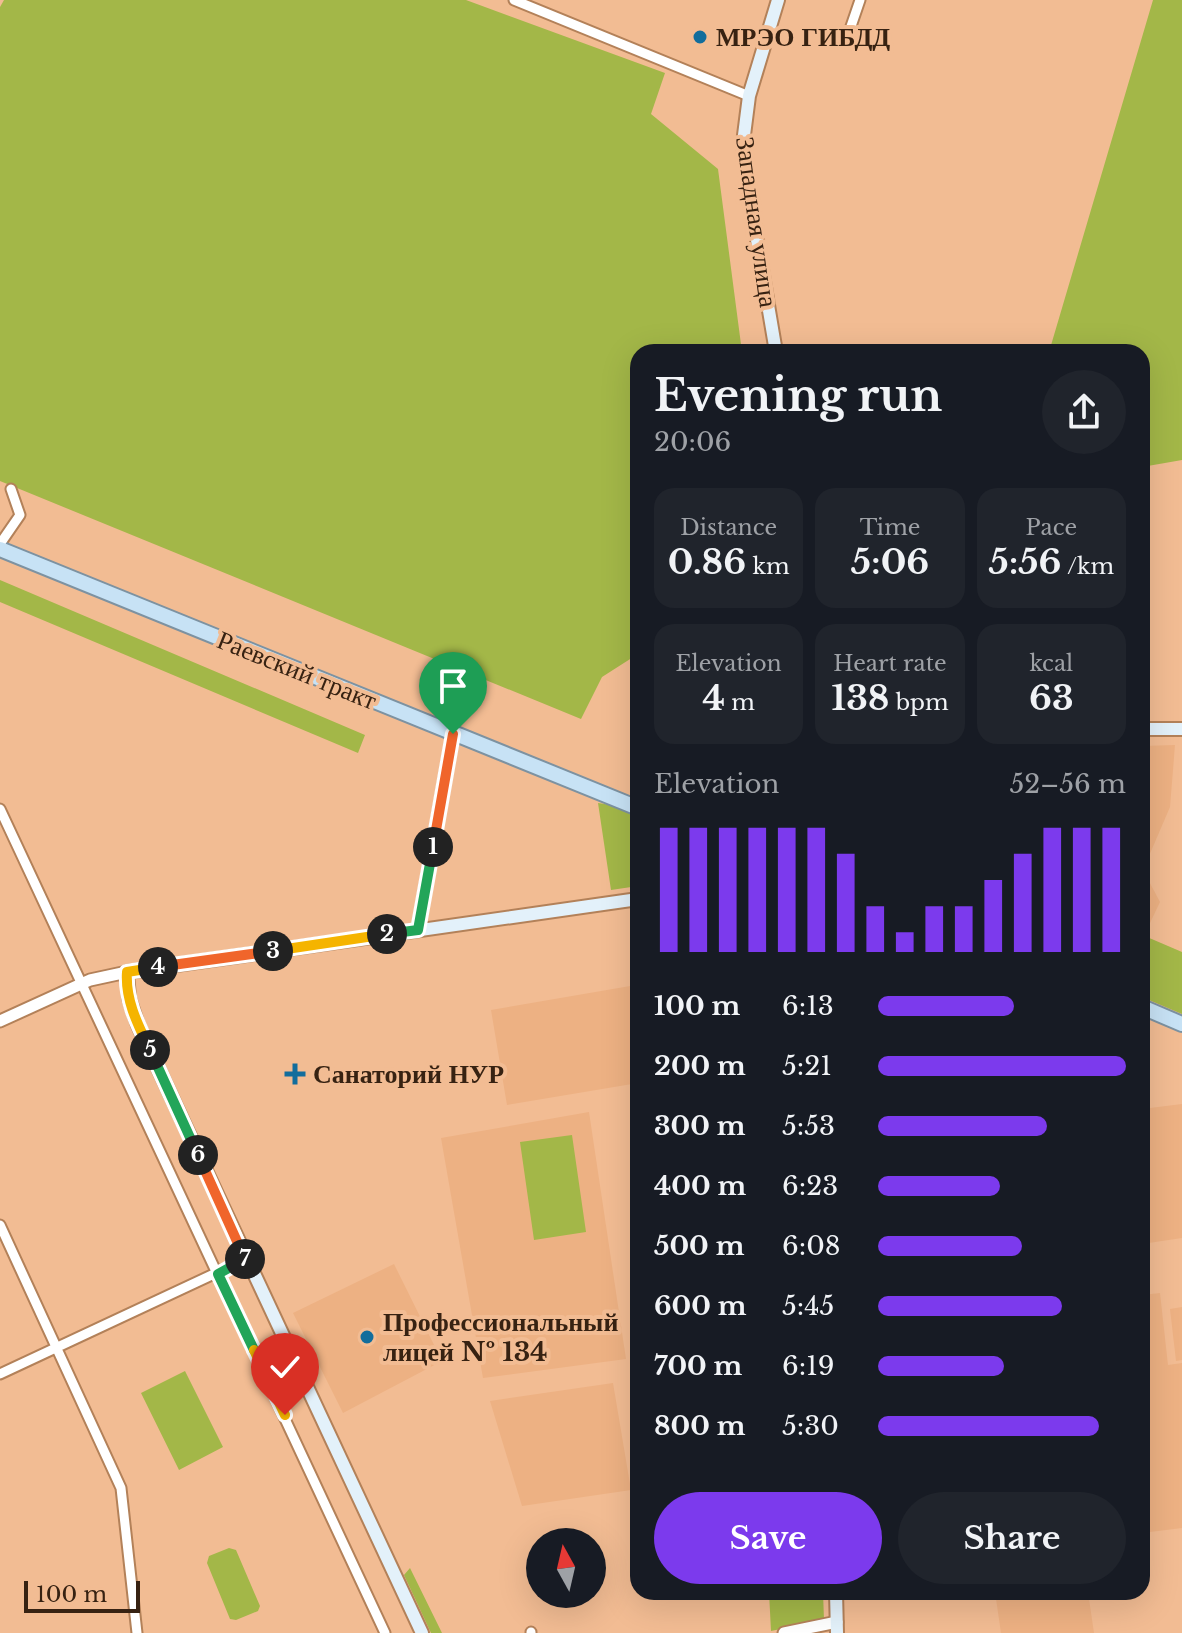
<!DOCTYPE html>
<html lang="en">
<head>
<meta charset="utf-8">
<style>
	body { margin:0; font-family:"Libre Baskerville",serif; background:#20242c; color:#f1f3f6; height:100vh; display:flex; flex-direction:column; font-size:30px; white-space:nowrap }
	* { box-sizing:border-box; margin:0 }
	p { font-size:26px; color:#9ea1a6 }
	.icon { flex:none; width:44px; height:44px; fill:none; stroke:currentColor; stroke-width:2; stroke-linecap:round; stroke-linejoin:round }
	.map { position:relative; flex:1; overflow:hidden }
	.sheet { position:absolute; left:630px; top:344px; width:520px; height:1256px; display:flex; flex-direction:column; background:#171b24; border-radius:24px; box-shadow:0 8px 32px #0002 }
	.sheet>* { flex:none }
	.needle { width:52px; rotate:352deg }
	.fabs { position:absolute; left:526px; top:1528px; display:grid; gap:16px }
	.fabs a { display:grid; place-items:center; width:80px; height:80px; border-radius:50%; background:#171b24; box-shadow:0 8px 32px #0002; font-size:40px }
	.scale { position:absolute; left:24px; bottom:20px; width:116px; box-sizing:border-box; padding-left:8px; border:4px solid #372212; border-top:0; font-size:22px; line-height:28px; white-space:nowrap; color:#372212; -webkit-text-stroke:6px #f2bc93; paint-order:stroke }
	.pin { position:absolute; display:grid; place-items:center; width:68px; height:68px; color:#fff; margin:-82px -34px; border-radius:50% 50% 50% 0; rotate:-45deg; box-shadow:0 0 8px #0007 }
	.pin .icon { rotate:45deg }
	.km { position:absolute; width:40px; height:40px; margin:-20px; border-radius:50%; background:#222; color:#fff; font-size:22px; line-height:40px; text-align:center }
	.round { display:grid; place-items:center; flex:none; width:84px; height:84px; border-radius:42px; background:#20242c }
	.overview { display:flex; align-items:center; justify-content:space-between; height:136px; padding:0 24px }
	h1 { font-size:44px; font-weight:700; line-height:60px }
	.stats { display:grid; grid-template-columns:repeat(3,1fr); gap:12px; height:136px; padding:8px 24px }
	.stats div { display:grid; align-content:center; border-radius:20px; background:#20242c; text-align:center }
	.stats b { font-size:34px; font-weight:700 }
	.stats small { font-size:22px; font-weight:400 }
	.stats p { font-size:22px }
	.chart { height:224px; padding:16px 24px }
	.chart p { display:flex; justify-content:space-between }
	.chart svg { width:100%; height:144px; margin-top:8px; stroke:#7c3aed; stroke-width:6 }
	.cta { display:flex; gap:16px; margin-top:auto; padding:16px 24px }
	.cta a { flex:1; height:92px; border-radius:48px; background:#7c3aed; color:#fff; font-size:32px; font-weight:700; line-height:92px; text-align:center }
	.cta a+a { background:#20242c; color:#f1f3f6 }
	ul { padding:0 24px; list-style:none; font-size:26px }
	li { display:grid; grid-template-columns:128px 96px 1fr; align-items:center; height:60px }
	li i { height:20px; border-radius:10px; background:#7c3aed }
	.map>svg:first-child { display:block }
	.built { fill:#edb183 }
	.green { fill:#a3b748 }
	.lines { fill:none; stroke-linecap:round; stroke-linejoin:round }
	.minor-casing { stroke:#b38159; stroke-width:13 }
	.tertiary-casing { stroke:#b38159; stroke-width:15 }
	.secondary-casing { stroke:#b38159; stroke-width:16 }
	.primary-casing { stroke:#7d92a1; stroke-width:18 }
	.minor { stroke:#fff; stroke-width:9 }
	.tertiary { stroke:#fff; stroke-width:11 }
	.secondary { stroke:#e3f1fa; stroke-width:12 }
	.primary { stroke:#c7e2f5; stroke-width:14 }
	.split-1-casing { stroke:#fff; stroke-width:16 }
	.split-2-casing { stroke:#fff; stroke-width:16 }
	.split-3-casing { stroke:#fff; stroke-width:16 }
	.split-4-casing { stroke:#fff; stroke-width:16 }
	.split-5-casing { stroke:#fff; stroke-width:16 }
	.split-6-casing { stroke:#fff; stroke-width:16 }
	.split-7-casing { stroke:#fff; stroke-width:16 }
	.split-8-casing { stroke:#fff; stroke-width:16 }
	.split-9-casing { stroke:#fff; stroke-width:16 }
	.split-1 { stroke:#f0652b; stroke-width:10 }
	.split-2 { stroke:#22a559; stroke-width:10 }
	.split-3 { stroke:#f5b400; stroke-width:10 }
	.split-4 { stroke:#f0652b; stroke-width:10 }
	.split-5 { stroke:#f5b400; stroke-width:10 }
	.split-6 { stroke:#22a559; stroke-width:10 }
	.split-7 { stroke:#f0652b; stroke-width:10 }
	.split-8 { stroke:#22a559; stroke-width:10 }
	.split-9 { stroke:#f5b400; stroke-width:10 }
	.poi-dot { fill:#126d9c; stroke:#f2bc93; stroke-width:3 }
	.labels { text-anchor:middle; stroke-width:8; stroke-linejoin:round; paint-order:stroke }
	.poi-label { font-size:26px; font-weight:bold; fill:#372212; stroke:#f2bc93; text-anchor:start }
	.street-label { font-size:26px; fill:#372212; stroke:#f2bc93 }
</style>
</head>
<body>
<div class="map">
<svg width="1182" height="1633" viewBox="0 0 1182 1633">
	<rect width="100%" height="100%" fill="#f2bc93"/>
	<path class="built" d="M1175 745 1170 807 1143 870 1160 902 1142 940V746Z
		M636 985 638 1000V1083L507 1105 491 1010Z
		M1182 1104V1238L1142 1244V1109Z
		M589 1112 626 1359 483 1378 441 1138Z
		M394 1264 442 1361 343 1413 293 1313Z
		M1160 1293 1168 1365 1182 1363V1528L1142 1533V1295Z
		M1182 1307V1360L1176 1361 1170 1309Z
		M613 1383 631 1490 522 1506 490 1401Z
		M995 1592H1088L1094 1633H1001Z"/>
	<path class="green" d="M4 0H466L665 73 651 114 718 169 742 352H638V654L602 677 581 719 0 481V7Z
		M1153 0H1182V460L1142 467V352H1049Z
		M0 580 365 735 358 753 0 602Z
		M598 803 612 805 638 815V886L611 890Z
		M1147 937 1182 952V1014L1142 997V948Z
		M572 1135 586 1232 534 1240 520 1142Z
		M185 1371 223 1447 179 1470 141 1393Z
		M229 1548 236 1550 260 1606 258 1611 236 1620 230 1619 207 1563 209 1556Z
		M410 1568 442 1633H431L404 1575Z
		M769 1592H823L824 1620 771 1631Z"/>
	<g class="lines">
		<g class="minor-casing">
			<path id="minor" d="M514 0 749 96
				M847 38 860 0
				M0 544 20 515 11 489
				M0 809 385 1633
				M0 1225 121 1488 137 1633
				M0 1374 246 1259
				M531 1632V1633"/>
		</g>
		<g class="tertiary-casing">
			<path id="tertiary" d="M418 930 453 734
				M0 1021 90 980 127 972
				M784 1633 837 1622"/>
		</g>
		<g class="secondary-casing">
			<path id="secondary" d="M776 352 748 187 743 143 749 96 778 0
				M1142 729H1182
				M836 1592 837 1633
				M422 1633 138 1025 129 998 127 972 638 899"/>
		</g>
		<g class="primary-casing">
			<path id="primary" d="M0 549 638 808
				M1142 1007 1182 1024"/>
		</g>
		<use href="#minor" class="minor"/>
		<use href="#tertiary" class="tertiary"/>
		<use href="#secondary" class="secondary"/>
		<use href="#primary" class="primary"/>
	</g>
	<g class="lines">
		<g class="split-1-casing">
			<path id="split-1" d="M433 847 453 734"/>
		</g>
		<g class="split-2-casing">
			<path id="split-2" d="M387 934 418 930 433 847"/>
		</g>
		<g class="split-3-casing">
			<path id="split-3" d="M273 951 387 934"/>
		</g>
		<g class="split-4-casing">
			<path id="split-4" d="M158 967 273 951"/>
		</g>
		<g class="split-5-casing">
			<path id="split-5" d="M150 1050C138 1025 125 1000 127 972L158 967"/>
		</g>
		<g class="split-6-casing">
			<path id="split-6" d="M150 1050 198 1155"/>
		</g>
		<g class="split-7-casing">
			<path id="split-7" d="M198 1155 245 1259"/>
		</g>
		<g class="split-8-casing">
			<path id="split-8" d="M245 1259 218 1274 254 1350"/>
		</g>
		<g class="split-9-casing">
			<path id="split-9" d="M254 1350 285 1415"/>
		</g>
		<use href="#split-1" class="split-1"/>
		<use href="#split-2" class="split-2"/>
		<use href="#split-3" class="split-3"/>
		<use href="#split-4" class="split-4"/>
		<use href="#split-5" class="split-5"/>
		<use href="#split-6" class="split-6"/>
		<use href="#split-7" class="split-7"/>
		<use href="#split-8" class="split-8"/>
		<use href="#split-9" class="split-9"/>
	</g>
	<g class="poi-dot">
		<circle cx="700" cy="37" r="8"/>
		<path d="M291 1062h8v8h8v8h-8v8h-8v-8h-8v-8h8z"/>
		<circle cx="367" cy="1337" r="8"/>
	</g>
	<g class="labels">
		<g class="poi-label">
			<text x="716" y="46">МРЭО ГИБДД</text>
			<text x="313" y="1083">Санаторий НУР</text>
			<text x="383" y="1331">Профессиональный<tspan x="383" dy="30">лицей № 134</tspan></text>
		</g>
		<g class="street-label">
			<text transform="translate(757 222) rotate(82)" y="9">Западная улица</text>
			<text transform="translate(297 670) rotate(22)" y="9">Раевский тракт</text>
		</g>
	</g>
</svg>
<div class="fabs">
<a><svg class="needle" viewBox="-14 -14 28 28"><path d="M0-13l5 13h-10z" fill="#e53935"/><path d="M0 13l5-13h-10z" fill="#9ea1a6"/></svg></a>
</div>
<div class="scale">100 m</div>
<div class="pin" style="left:453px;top:734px;background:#1e9e55"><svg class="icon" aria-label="arrive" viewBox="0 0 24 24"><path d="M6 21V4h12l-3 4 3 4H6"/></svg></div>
<div class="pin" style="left:285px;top:1415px;background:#d93025"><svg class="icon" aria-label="check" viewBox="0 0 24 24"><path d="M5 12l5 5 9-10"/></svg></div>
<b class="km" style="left:433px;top:847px">1</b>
<b class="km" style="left:387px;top:934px">2</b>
<b class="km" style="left:273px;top:951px">3</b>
<b class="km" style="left:158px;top:967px">4</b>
<b class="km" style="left:150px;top:1050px">5</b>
<b class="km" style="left:198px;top:1155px">6</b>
<b class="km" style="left:245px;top:1259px">7</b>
<section class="sheet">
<div class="overview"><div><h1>Evening run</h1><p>20:06</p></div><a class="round"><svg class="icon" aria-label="share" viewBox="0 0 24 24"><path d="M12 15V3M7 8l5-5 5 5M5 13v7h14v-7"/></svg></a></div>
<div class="stats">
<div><p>Distance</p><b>0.86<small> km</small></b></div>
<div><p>Time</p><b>5:06</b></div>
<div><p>Pace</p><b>5:56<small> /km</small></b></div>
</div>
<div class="stats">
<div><p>Elevation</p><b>4<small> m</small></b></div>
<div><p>Heart rate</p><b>138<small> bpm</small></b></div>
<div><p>kcal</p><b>63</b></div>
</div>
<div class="chart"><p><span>Elevation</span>52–56 m</p>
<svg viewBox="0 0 160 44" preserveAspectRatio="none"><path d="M5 44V6M15 44V6M25 44V6M35 44V6M45 44V6M55 44V6M65 44V14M75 44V30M85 44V38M95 44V30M105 44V30M115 44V22M125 44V14M135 44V6M145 44V6M155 44V6"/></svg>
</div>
<ul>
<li><b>100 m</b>6:13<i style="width:55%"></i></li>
<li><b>200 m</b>5:21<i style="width:100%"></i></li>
<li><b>300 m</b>5:53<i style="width:68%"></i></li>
<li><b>400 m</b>6:23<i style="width:49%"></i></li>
<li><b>500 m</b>6:08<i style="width:58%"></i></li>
<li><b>600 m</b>5:45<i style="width:74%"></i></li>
<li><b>700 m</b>6:19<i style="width:51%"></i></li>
<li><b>800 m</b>5:30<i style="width:89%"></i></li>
</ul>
<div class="cta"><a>Save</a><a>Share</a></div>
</section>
</div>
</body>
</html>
